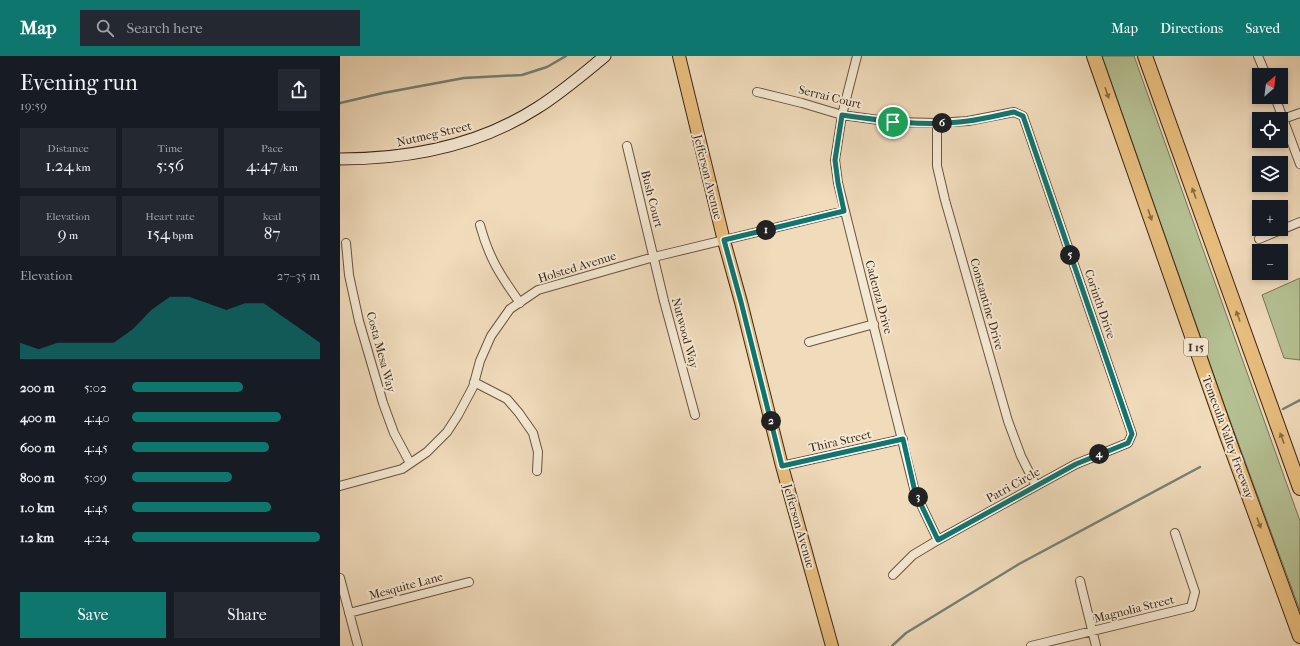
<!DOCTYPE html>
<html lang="en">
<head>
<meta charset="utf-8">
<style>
	body { margin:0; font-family:"IM FELL French Canon",serif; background:#242831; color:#f1f3f6; height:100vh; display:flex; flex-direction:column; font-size:15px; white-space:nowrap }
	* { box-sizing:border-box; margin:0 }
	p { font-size:13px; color:#9ea1a6 }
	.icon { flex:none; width:22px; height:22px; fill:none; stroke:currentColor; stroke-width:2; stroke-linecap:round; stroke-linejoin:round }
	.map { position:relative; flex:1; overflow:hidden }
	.drawer { display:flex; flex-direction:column; background:#171b24; width:340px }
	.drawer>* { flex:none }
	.needle { width:26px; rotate:28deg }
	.controls { position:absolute; left:912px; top:12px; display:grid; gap:8px }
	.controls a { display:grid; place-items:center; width:36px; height:36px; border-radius:0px; background:#171b24; box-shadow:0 2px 6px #0003; font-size:20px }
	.pin { position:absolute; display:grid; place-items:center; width:34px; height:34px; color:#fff; margin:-17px; border:2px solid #fff; border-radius:50%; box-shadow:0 1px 4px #0007 }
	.km { position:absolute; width:20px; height:20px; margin:-10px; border-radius:50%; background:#222; color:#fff; font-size:11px; line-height:20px; text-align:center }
	.round { display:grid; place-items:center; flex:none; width:42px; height:42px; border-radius:0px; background:#242831 }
	.overview { display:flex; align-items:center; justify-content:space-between; height:68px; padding:0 20px }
	h1 { font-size:22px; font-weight:600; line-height:30px }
	.metrics { display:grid; grid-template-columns:repeat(3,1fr); gap:6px; height:68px; padding:4px 20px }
	.metrics div { display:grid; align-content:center; border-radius:0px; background:#242831; text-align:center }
	.metrics b { font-size:17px; font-weight:600 }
	.metrics small { font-size:11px; font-weight:400 }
	.metrics p { font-size:11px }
	.chart { height:112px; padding:8px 20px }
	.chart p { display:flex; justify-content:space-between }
	.chart svg { width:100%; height:72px; margin-top:4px; fill:#0f766e; opacity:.7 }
	.action { display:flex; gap:8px; margin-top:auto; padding:8px 20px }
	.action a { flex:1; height:46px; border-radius:0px; background:#0f766e; color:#fff; font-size:16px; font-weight:600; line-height:46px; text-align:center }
	.action a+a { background:#242831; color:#f1f3f6 }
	ul { padding:0 20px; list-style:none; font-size:13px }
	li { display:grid; grid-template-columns:64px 48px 1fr; align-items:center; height:30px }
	li i { height:10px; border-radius:5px; background:#0f766e }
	header { display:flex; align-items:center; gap:24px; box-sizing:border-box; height:56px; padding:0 20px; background:#0f766e; color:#fff }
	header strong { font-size:19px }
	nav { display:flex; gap:22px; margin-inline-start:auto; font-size:14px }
	.search { width:280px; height:36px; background:#242831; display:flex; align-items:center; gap:10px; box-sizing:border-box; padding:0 14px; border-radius:0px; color:#9ea1a6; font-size:15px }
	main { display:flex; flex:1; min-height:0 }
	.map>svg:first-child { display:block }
	.green { fill:#b5c193; stroke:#797455 }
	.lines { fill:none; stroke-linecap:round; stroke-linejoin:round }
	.stream { stroke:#758074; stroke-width:2.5 }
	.minor-casing { stroke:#6a5440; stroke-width:10 }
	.secondary-casing { stroke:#3d2717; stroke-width:13 }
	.primary-casing { stroke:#3d2717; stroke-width:14 }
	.motorway-casing { stroke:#3d2717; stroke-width:16 }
	.minor { stroke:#f5e8d3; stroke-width:8 }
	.secondary { stroke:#f5e8d3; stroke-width:11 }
	.primary { stroke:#e8be7e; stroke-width:12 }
	.motorway { stroke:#e8be7e; stroke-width:14 }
	.oneway { fill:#8a6b45 }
	.route-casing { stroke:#fff; stroke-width:8 }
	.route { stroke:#0f766e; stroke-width:5 }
	.labels { text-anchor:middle; stroke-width:4; stroke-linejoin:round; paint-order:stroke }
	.shield { fill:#f5e8d3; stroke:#74614f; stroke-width:1 }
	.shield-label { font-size:11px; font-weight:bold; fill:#3d2717 }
	.street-label { font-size:12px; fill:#3d2717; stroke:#f5e8d3 }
</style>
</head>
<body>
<header>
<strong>Map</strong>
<div class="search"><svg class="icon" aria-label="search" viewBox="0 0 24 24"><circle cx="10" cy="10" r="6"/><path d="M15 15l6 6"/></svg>Search here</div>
<nav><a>Map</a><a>Directions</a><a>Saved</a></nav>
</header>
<main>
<section class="drawer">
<div class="overview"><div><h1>Evening run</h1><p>19:59</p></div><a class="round"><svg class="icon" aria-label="share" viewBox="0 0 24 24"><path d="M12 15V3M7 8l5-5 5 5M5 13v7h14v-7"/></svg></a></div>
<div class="metrics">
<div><p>Distance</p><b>1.24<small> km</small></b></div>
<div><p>Time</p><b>5:56</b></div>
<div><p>Pace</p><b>4:47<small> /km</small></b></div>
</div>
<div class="metrics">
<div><p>Elevation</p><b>9<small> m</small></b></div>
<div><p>Heart rate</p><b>154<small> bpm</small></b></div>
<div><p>kcal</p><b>87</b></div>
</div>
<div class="chart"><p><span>Elevation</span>27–35 m</p>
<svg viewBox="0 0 160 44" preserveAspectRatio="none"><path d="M0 44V34L10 38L20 34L30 34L40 34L50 34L60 26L70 14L80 6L90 6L100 10L110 14L120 10L130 10L140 18L150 26L160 34V44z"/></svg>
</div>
<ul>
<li><b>200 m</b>5:02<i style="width:59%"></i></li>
<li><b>400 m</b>4:40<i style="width:79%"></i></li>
<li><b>600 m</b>4:45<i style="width:73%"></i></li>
<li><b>800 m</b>5:09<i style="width:53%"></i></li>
<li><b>1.0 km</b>4:45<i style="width:74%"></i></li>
<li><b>1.2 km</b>4:24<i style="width:100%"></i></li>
</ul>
<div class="action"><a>Save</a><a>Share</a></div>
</section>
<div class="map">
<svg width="960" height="590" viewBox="0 0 960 590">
	<rect width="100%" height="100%" fill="#f0dbbb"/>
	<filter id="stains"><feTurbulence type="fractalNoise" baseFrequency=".005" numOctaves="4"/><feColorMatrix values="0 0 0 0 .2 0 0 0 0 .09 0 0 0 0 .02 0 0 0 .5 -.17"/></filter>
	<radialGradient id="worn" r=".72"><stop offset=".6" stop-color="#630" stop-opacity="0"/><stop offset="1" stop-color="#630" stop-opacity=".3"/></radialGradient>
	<path class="green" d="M762 0H794L960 465V555L884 348Z
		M960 222V304L944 302 922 239Z"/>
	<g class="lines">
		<path class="stream" d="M0 47 43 37 124 22 182 19 207 11 226 0
			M943 353 960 344
			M552 590 566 577 679 508 860 411"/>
		<g class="minor-casing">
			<path id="minor" d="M517 0 502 59 495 104 498 127 575 436 598 484
				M918 0 926 19
				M417 36 462 47 502 59 553 66 597 67 628 65 674 56 683 60 792 378 788 387 736 408 598 484 573 499 553 519
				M935 41 960 108
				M943 63 960 57
				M597 67V110L605 144 668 365 681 400 696 430
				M287 90 324 245 355 359
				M140 169C149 202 160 219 180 247
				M919 183 960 166
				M6 187 9 219 19 265 43 347 54 377 70 407
				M469 286 534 268
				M134 326 167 343 179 357 193 377 198 396 197 415
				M442 410 563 383
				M0 430 62 413 87 396 107 376 118 359 133 331 140 305 151 280 170 253 198 234 314 201 504 155
				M0 522 18 590
				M740 525 756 590
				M9 557 129 526
				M691 590 851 551 855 536 835 477"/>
		</g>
		<g class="secondary-casing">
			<path id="secondary" d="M0 103C69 103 138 90 197 52 221 37 243 18 265 0"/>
		</g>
		<g class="primary-casing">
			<path id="primary" d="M339 0 384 185 401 246 442 410 492 590"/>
		</g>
		<g class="motorway-casing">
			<path id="motorway" d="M754 0 886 377 960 580
				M805 0 960 432"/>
		</g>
		<use href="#minor" class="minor"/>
		<use href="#secondary" class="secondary"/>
		<use href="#primary" class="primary"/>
		<use href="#motorway" class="motorway"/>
	</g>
	<defs><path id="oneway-solid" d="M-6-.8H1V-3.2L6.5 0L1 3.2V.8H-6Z"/></defs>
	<g class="oneway">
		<use href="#oneway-solid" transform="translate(767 37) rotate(71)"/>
		<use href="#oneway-solid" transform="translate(854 137) rotate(-110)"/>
		<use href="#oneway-solid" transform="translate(810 159) rotate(71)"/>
		<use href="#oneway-solid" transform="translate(898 260) rotate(-110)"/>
		<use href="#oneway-solid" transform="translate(942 382) rotate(-110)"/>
		<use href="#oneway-solid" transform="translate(919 467) rotate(70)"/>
	</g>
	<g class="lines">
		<g class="route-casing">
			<path id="route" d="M674 56 683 60 792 378 788 387 736 408 598 484 575 436 563 383 442 410 401 246 384 184 504 155 498 127 495 104 502 59C544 65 586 71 628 65 644 63 659 59 674 56Z"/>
		</g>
		<use href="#route" class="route"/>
	</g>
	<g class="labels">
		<rect class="shield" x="844" y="282" width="24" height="18" rx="3"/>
		<g class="shield-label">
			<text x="856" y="295">I 15</text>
		</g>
		<g class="street-label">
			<text transform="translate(490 41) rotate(14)" y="4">Serrai Court</text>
			<text transform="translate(94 78) rotate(-13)" y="4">Nutmeg Street</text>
			<text transform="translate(368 121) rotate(76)" y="4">Jefferson Avenue</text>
			<text transform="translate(312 143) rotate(76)" y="4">Bush Court</text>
			<text transform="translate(237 211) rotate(-17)" y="4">Holsted Avenue</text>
			<text transform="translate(539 241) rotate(75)" y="4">Cadenza Drive</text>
			<text transform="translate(647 248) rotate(74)" y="4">Constantine Drive</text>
			<text transform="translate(760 248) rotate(71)" y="4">Corinth Drive</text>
			<text transform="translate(345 277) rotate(75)" y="4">Nutwood Way</text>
			<text transform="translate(41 296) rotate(75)" y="4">Costa Mesa Way</text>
			<text transform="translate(888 381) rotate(70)" y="4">Temecula Valley Freeway</text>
			<text transform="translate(500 385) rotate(-13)" y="4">Thira Street</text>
			<text transform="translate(673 429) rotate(-29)" y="4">Patri Circle</text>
			<text transform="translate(459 470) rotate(74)" y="4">Jefferson Avenue</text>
			<text transform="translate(66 530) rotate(-15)" y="4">Mesquite Lane</text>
			<text transform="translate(794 553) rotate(-14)" y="4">Magnolia Street</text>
		</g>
	</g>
	<rect width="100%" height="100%" filter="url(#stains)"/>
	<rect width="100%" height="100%" fill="url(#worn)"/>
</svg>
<div class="controls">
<a><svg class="needle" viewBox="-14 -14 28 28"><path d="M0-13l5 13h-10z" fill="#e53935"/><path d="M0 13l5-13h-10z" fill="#9ea1a6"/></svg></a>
<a><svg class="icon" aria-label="locate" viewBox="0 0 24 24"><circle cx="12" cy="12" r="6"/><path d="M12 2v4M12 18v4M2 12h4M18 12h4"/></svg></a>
<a><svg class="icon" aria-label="layers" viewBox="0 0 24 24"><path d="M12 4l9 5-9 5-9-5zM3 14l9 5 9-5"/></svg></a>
<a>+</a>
<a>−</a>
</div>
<div class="pin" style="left:553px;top:66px;background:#1e9e55"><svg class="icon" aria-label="arrive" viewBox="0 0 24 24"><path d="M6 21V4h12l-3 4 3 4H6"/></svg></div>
<b class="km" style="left:426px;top:174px">1</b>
<b class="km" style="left:431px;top:365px">2</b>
<b class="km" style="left:578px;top:441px">3</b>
<b class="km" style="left:759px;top:398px">4</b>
<b class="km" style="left:730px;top:199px">5</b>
<b class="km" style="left:602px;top:67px">6</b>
</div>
</main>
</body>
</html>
